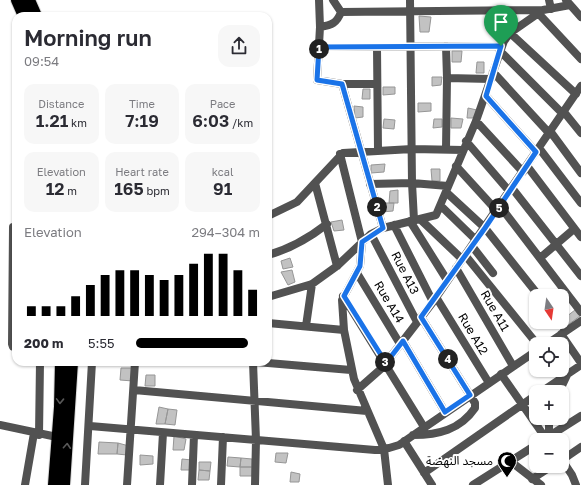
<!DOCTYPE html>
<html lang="en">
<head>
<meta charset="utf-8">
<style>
	body { margin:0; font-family:"Golos Text","Noto Sans Arabic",sans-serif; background:#f7f7f7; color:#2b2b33; height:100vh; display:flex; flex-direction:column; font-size:15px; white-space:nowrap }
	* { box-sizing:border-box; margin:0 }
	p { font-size:13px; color:#7c7c81 }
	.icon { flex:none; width:22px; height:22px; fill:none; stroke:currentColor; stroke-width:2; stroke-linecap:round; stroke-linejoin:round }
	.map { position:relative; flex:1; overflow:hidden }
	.panel { position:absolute; left:12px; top:12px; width:260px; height:354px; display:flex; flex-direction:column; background:#fff; border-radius:12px; box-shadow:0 1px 3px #0004 }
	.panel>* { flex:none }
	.needle { width:26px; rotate:167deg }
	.tools { position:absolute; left:529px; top:289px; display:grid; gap:8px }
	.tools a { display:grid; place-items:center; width:40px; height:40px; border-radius:8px; background:#fff; box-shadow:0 1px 3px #0004; font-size:20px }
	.pin { position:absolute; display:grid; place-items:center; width:34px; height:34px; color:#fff; margin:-41px -17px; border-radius:50% 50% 50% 0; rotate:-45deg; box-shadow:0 0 4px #0007 }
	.pin .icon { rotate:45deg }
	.km { position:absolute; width:20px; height:20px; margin:-10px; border-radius:50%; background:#222; color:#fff; font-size:11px; line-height:20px; text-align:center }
	.round { display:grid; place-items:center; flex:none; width:42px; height:42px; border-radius:12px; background:#f7f7f7 }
	.overview { display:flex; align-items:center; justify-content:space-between; height:68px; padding:0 12px }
	h1 { font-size:22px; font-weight:600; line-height:30px }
	.figures { display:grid; grid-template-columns:repeat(3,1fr); gap:6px; height:68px; padding:4px 12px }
	.figures div { display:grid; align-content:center; border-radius:10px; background:#f7f7f7; text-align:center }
	.figures b { font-size:17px; font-weight:600 }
	.figures small { font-size:11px; font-weight:400 }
	.figures p { font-size:11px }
	.chart { height:112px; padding:8px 12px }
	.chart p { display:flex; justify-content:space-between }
	.chart svg { width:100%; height:72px; margin-top:4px; stroke:#000; stroke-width:6 }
	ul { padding:0 12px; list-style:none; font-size:13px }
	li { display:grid; grid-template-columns:64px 48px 1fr; align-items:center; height:30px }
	li i { height:10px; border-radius:5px; background:#000 }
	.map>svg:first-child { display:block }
	.building { fill:#c2c2c2; stroke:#969696 }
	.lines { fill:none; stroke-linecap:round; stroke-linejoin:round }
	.highway-casing { stroke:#dbdbdb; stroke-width:14 }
	.minor { stroke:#525252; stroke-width:8 }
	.highway { stroke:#000; stroke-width:12 }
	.oneway { stroke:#595959 }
	.route-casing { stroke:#fff; stroke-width:8 }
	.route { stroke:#1a73e8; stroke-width:5 }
	.labels { text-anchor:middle; stroke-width:4; stroke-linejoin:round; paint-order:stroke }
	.street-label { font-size:12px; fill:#000; stroke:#fff }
	.poi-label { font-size:12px; fill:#000; stroke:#fff; text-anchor:end }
</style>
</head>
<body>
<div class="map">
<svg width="581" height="485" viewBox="0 0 581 485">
	<rect width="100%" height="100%" fill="#fff"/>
	<path class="building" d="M419 16 431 17 429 32H420Z
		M452 51H462L461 62H452Z
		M477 62H484V73H476Z
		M432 77H442L441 85 432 86Z
		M383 87H395V94L383 95Z
		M363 89H370V99H362Z
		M418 103H431V111L418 112Z
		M354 106 363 107V117L355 118Z
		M468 108 477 110 473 118H467Z
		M451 118 463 119 461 128H451Z
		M384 119 395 120 394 129 383 128Z
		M434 119H442V127L433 128Z
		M385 164 384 172 371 173V165Z
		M431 169H440V181H432Z
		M398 190V203H389L390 191Z
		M383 203H394L393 211 382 212Z
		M342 220 344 230 334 231 331 222Z
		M290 258 293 267 283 269 281 261Z
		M292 270 295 282 288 285 281 272Z
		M575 310 580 316 565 327 562 320Z
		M121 368H133V381L120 380Z
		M146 375H155V386H145Z
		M159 407 168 409 165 424H156Z
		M168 409 177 410 175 425 165 424Z
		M174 436 186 439 184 450H173Z
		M99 442 118 443 117 454H98Z
		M118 443 129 446 127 455 117 454Z
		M276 453H288L286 463 275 462Z
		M140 455 153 456V464L140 465Z
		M228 457 241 458 240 467 227 466Z
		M241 458 252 459V467H240Z
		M182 459 192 460 190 470H181Z
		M199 462H211L210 471 199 470Z
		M240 467H252V476H240Z
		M199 470 210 471 209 480H198Z
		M291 472 300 474 299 482H290Z"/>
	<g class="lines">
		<g class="highway-casing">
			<path id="highway" d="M17 0 24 16
				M29 0 36 16
				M54 485 60 407 61 362
				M64 485 72 362"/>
		</g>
		<path class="minor" d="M319 0 320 27 317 80 342 84H376
			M410 0 412 183 414 220
			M549 0 551 9
			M566 0 581 17
			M341 12 543 10
			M538 13 581 59
			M320 27C332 25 337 23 341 12L333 0
			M510 33 576 94
			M446 46 447 78 446 149
			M319 47 501 46
			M377 48 378 150
			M499 50 563 114
			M493 72 549 133
			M447 78 491 79
			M342 84 383 228
			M486 96 536 152
			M564 112 581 133
			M476 121 523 172
			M550 131 581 173
			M466 141 509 191
			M539 148 581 203
			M340 154 362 242 360 266 342 300 344 330 354 379 384 449 388 485
			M456 166 497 211
			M527 166 581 237
			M315 183 337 266
			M370 184 412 183 448 186
			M512 188 581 276
			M446 192 485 228 539 296
			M441 206 476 240
			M500 206 581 312
			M268 216 297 202 343 153 412 149 463 150
			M420 219 462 259
			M410 221 447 280
			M394 225 433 302
			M13 227 12 344 13 347H16
			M371 234 417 322
			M472 246 493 273
			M268 255C290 249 309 238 327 224
			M465 255 537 344
			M540 258 574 229
			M456 268 513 366
			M357 273 400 344
			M343 296 424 427
			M268 297 312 284 337 266 371 234 383 228 436 215 476 121 504 41 510 33 543 10 570 5
			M436 297 489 383
			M560 322 566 331
			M268 323 344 330
			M306 326 312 284
			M561 334 581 363
			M403 341 445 412
			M547 344 581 321
			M253 362 256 440 255 485
			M256 362 351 370
			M501 374 547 440
			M134 390 367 411
			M357 390 382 368 433 302 581 86
			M541 392 581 365
			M559 392 567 375
			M549 418V436
			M0 425 57 437
			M90 426 375 450 389 448 399 445 536 351
			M39 435 40 362
			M413 435C438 435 460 430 475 408V403L421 317
			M543 440 581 416
			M404 441 432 485
			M562 460 572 475 576 485
			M562 460 581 447
			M510 461 541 485
			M424 473 536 395
			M532 479 552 466
			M25 485 34 433
			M85 485 92 362
			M127 485 135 362
			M160 485 163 433
			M192 485 194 435
			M221 485 223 437
			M473 485 536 445"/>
		<use href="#highway" class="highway"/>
	</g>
	<defs><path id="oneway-chevron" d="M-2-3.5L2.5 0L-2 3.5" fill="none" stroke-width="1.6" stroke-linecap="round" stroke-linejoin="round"/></defs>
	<g class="oneway">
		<use href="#oneway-chevron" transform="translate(60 401) rotate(92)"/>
		<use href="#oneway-chevron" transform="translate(67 446) rotate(-86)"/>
	</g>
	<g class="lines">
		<g class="route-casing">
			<path id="route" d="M501 46 486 96 536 152 485 228 421 317 470 395 445 412 403 341 386 363 344 296 360 266 362 242 383 228 342 84 317 80 319 47Z"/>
		</g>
		<use href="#route" class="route"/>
	</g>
	<defs>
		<g id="mosque-pin" transform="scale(1)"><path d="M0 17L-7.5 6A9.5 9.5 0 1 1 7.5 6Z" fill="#000" stroke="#fff"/><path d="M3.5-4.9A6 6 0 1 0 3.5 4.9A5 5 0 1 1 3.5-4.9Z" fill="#fff"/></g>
	</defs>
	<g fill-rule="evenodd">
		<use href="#mosque-pin" x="507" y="461"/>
	</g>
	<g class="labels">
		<g class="street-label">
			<text transform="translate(405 273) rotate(63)" y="4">Rue A13</text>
			<text transform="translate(389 302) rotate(59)" y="4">Rue A14</text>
			<text transform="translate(495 311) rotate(60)" y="4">Rue A11</text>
			<text transform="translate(473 334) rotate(59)" y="4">Rue A12</text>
		</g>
		<g class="poi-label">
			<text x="493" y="465">مسجد النهضة</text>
		</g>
	</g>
</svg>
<div class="tools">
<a><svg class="needle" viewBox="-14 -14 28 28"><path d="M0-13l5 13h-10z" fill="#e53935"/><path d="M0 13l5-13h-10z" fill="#7c7c81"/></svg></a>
<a><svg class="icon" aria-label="locate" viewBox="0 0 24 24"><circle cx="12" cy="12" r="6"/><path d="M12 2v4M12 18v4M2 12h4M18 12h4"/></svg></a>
<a>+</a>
<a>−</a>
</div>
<div class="pin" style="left:501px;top:46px;background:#1e9e55"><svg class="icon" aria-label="arrive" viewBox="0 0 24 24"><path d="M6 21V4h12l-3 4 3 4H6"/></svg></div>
<b class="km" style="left:319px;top:49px">1</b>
<b class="km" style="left:377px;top:207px">2</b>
<b class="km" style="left:385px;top:362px">3</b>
<b class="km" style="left:448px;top:359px">4</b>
<b class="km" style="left:499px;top:208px">5</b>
<section class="panel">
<div class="overview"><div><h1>Morning run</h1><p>09:54</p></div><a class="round"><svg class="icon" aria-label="share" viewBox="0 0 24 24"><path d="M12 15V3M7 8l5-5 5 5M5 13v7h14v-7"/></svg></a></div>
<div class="figures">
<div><p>Distance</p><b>1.21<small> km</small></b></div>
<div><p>Time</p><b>7:19</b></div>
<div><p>Pace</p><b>6:03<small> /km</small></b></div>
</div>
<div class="figures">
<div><p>Elevation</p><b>12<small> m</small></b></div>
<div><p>Heart rate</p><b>165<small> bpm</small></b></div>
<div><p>kcal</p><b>91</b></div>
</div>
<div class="chart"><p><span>Elevation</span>294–304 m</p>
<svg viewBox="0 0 160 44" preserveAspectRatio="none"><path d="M5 44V38M15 44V38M25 44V38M35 44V32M45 44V25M55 44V19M65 44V16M75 44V16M85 44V19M95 44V22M105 44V19M115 44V12M125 44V6M135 44V6M145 44V16M155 44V28"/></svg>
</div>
<ul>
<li><b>200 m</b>5:55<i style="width:90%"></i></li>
</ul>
</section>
</div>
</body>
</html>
